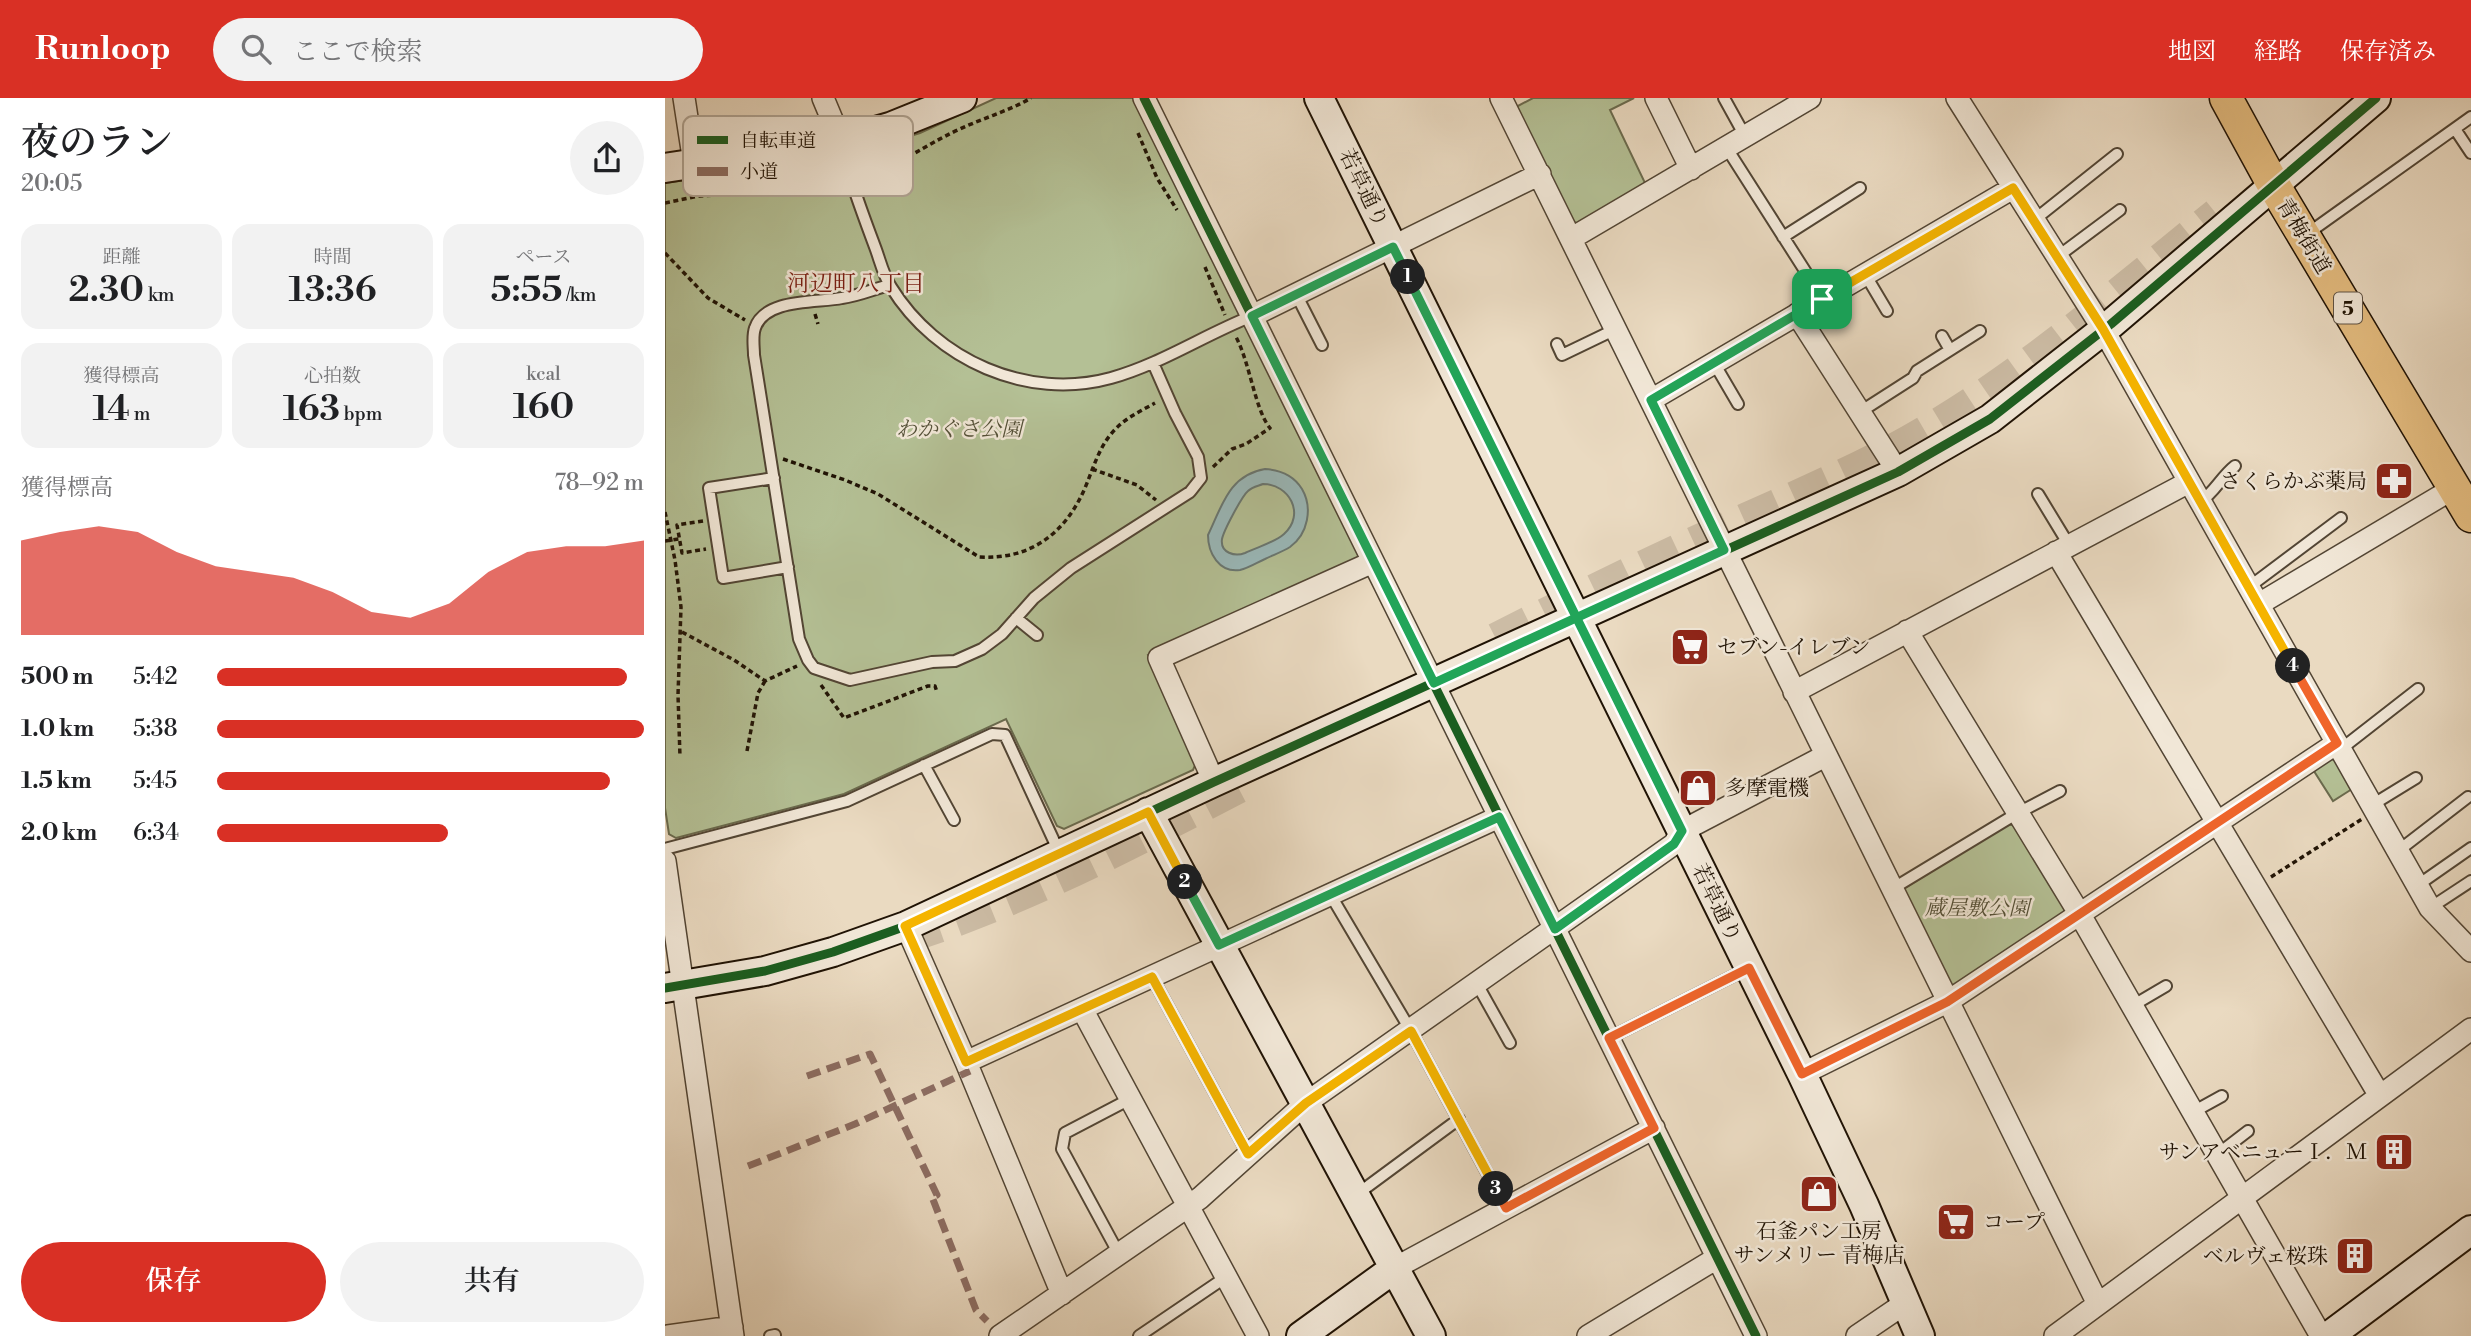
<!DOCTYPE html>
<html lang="ja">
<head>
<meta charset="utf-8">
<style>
	body { margin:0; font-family:"Libre Bodoni","Noto Serif JP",serif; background:#f2f2f2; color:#202124; height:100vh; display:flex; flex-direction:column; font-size:26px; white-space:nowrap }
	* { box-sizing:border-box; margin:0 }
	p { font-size:23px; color:#757577 }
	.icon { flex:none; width:38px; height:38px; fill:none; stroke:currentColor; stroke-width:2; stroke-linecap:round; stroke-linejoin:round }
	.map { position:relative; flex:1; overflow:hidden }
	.side { display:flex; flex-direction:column; background:#fff; width:665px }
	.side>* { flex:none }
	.pin { position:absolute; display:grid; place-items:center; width:60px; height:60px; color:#fff; margin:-30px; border-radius:14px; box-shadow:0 4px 10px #0006 }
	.km { position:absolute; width:35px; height:35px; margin:-18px; border-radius:50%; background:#222; color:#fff; font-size:19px; line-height:35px; text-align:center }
	.round { display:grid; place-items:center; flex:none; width:74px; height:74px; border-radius:37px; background:#f2f2f2 }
	.head { display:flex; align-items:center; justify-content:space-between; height:119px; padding:0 21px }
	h1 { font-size:38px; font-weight:600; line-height:52px }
	.stats { display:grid; grid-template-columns:repeat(3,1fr); gap:10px; height:119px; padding:7px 21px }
	.stats div { display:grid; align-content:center; border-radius:18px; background:#f2f2f2; text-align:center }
	.stats b { font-size:35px; font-weight:600 }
	.stats small { font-size:19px; font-weight:400 }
	.stats p { font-size:19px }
	.chart { height:196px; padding:14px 21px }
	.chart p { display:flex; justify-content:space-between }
	.chart svg { width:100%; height:126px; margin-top:7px; fill:#d93025; opacity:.7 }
	.button { display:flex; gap:14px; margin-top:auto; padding:14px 21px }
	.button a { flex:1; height:80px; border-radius:42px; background:#d93025; color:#fff; font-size:28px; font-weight:600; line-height:80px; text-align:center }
	.button a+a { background:#f2f2f2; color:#202124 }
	ul { padding:0 21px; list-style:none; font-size:23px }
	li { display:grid; grid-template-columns:112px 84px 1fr; align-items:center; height:52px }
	li i { height:18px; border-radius:9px; background:#d93025 }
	header { display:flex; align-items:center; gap:42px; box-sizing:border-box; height:98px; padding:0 35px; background:#d93025; color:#fff }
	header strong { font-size:33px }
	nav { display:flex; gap:38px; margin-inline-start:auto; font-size:24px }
	.search { width:490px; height:63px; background:#f2f2f2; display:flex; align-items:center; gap:18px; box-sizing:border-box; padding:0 24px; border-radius:38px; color:#757577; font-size:26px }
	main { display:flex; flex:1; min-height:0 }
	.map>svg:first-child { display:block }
	.green { fill:#b4c095; stroke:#6a6a4d; stroke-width:2 }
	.water { fill:#9ab9ba; stroke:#697772; stroke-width:2; fill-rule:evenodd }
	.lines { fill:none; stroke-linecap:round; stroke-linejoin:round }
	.highway-tunnel { stroke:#ccbca5; stroke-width:37; stroke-dasharray:37 18; stroke-linecap:butt }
	.lane-casing { stroke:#524534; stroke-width:14 }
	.street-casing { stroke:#524534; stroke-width:24 }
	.secondary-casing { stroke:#201305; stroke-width:32 }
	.primary-casing { stroke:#201305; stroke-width:35 }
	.path { stroke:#201305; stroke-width:3.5; stroke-dasharray:5 3.5; stroke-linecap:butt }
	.lane { stroke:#f1e7d7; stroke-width:10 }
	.street { stroke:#f1e7d7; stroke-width:21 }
	.secondary { stroke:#f1e7d7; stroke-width:28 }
	.primary { stroke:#e5bd80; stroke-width:32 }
	.quiet { stroke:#8d6e63; stroke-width:7; stroke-dasharray:14 7; stroke-linecap:butt }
	.cycleway-casing { stroke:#f1e7d7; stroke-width:13 }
	.cycleway { stroke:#1b5e20; stroke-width:9 }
	.split-1-casing { stroke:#fff; stroke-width:14 }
	.split-2-casing { stroke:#fff; stroke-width:14 }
	.split-3-casing { stroke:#fff; stroke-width:14 }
	.split-4-casing { stroke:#fff; stroke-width:14 }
	.split-5-casing { stroke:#fff; stroke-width:14 }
	.split-1 { stroke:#22a559; stroke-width:9 }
	.split-2 { stroke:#22a559; stroke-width:9 }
	.split-3 { stroke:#f5b400; stroke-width:9 }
	.split-4 { stroke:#f0652b; stroke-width:9 }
	.split-5 { stroke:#f5b400; stroke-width:9 }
	.labels { text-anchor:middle; stroke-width:5; stroke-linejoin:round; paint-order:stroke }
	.shield { fill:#f1e7d7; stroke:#5f5344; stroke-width:2 }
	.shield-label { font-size:19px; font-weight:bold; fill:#201305 }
	.street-label { font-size:21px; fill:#201305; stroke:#f1e7d7 }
	.park-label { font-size:21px; font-style:italic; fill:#545037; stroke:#f1e7d7 }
	.poi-label { font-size:21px; fill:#201305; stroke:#f1e7d7; text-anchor:end }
	.neighbourhood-label { font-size:23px; fill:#7a1f14; stroke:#f1e7d7 }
	.key { fill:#f1e7d7; stroke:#b2a798; stroke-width:2 }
	.key-label { font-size:19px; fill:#201305 }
</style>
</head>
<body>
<header>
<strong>Runloop</strong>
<div class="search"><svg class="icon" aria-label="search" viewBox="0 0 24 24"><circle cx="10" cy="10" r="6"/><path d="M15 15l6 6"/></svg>ここで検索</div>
<nav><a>地図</a><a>経路</a><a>保存済み</a></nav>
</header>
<main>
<section class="side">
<div class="head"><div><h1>夜のラン</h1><p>20:05</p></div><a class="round"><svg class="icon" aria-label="share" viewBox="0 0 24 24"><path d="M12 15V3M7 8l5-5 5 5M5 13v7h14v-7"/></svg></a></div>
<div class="stats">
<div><p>距離</p><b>2.30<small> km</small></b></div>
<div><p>時間</p><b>13:36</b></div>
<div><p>ペース</p><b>5:55<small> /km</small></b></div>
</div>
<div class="stats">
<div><p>獲得標高</p><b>14<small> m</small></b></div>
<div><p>心拍数</p><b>163<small> bpm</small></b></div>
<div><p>kcal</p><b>160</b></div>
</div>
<div class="chart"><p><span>獲得標高</span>78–92 m</p>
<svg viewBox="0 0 160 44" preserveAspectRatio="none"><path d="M0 44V11L10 8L20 6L30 8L40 15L50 20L60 22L70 24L80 29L90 36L100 38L110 33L120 22L130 15L140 13L150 13L160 11V44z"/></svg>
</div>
<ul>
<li><b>500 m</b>5:42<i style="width:96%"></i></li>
<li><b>1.0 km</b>5:38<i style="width:100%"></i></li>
<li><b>1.5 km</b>5:45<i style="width:92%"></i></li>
<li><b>2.0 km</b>6:34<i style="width:54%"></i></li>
</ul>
<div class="button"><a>保存</a><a>共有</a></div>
</section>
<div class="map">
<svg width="1806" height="1238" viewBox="0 0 1806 1238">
	<rect width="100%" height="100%" fill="#eadac1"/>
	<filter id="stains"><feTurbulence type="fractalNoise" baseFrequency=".00286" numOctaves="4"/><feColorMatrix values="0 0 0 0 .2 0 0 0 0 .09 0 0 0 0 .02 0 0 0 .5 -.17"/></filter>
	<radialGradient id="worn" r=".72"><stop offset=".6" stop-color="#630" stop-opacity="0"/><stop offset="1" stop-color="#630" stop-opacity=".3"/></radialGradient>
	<path class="green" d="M331 0H471L695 454 692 461 483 557 531 665 528 672 399 731 392 728 341 621 179 696 11 740 4 736 0 710V85L187 56 255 35Z
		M868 0H969L945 12 981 87 915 126 908 124 851 9Z
		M1662 660 1670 662 1687 691 1668 703 1647 670Z
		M1343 726 1351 728 1399 808V817L1290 889 1282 888 1238 797 1240 790Z"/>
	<path class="water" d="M600 371C615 372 629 378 637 391 648 410 643 436 625 449 617 454 608 457 600 461 593 464 584 470 575 472 554 475 543 455 543 437 557 408 564 377 600 371ZM598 386C624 386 641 416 619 436 609 445 592 449 580 455 570 459 555 455 557 441 559 432 577 398 583 393 587 389 593 388 598 386Z"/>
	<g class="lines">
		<path class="highway-tunnel" d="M832 543C907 505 983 468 1060 433 1123 404 1187 378 1247 344 1358 282 1454 197 1553 118
			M238 838C360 800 473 739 586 680"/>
		<g class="lane-casing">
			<path id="lane" d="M1059 0 1080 38
				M1790 31 1806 55
				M176 43C184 80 197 114 210 149 215 162 218 177 226 189 271 262 362 303 446 280 496 266 539 237 587 218
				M1061 49 1158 201
				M1369 122 1452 56
				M1642 136 1806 19
				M1118 139 1195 90
				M1392 159 1455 112
				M1200 176 1222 213
				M224 187C209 191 193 198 177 200 152 205 100 200 90 230 87 238 89 249 89 257L134 541 143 562 149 570 185 582 267 564 290 563 317 551 337 536 369 500 406 470 525 394 536 380 533 359 510 315 488 265
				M631 196 657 247
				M1277 238 1285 252
				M892 246 897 257 951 231
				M1049 265 1073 306
				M1195 314 1248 280 1252 273 1315 233
				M109 380 44 390 58 480 123 469
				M1373 396 1404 447
				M1535 404C1550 394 1556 379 1570 368
				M1584 489 1676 420
				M351 520 372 537
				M1676 651 1753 591
				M259 667 289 722
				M1707 707 1751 680
				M0 751 182 703 327 636 340 637 395 756
				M1733 753 1803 699
				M1753 787 1806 750
				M1227 791 1351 716 1395 693
				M665 796 746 933 841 1110
				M1765 810 1806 783
				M487 879 583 1056
				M812 886 845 945
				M1467 908 1501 888
				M944 940 1082 871
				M1528 1014 1557 998
				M1553 1056 1583 1033
				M691 1097 794 1021
				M455 1158 397 1051 400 1035 465 1001
				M105 1238 110 1237
				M474 1238 561 1179"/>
		</g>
		<g class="street-casing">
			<path id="street" d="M19 0 29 65
				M158 0 176 43
				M479 0 1091 1238
				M836 0 1433 1206
				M991 0 1026 71
				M1292 0 1438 231 1765 810 1806 853
				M907 140 1145 0
				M1132 216 1233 374
				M587 218 875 76
				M986 302 1348 90
				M1391 454 1715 998
				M1594 506 1789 390
				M1242 533 1414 815 1656 1238
				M1129 594 1524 384
				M549 684 494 560 708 464
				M0 763 68 1238
				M241 828 301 964 397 1196
				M417 911 593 1238
				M301 964 834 719
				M1137 976 1282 904 1672 645
				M730 1170 989 1030
				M3 1238 67 1229
				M335 1238 535 1100 641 1005 1009 746 1017 733 1160 658
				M923 1238 1052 1160
				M1192 1238 1242 1204
				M1390 1238 1806 931"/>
		</g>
		<g class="secondary-casing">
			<path id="secondary" d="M654 0 1137 976 1199 1107 1255 1238
				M0 70 176 43 225 29 297 0
				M483 714 766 1238
				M0 890 100 873 168 854 241 828 549 684 1233 374 1325 321 1446 226 1711 0
				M636 1238 730 1170
				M1664 1238 1806 1132"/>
		</g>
		<g class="primary-casing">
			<path id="primary" d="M1561 0 1608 86 1806 418"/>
		</g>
		<path class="path" d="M473 35 492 80 512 112
			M195 75C239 67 257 48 295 31 318 20 344 13 366 0
			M0 105 34 98 113 93 170 78
			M0 155 43 200 80 222
			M540 169 560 217
			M150 216 153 226
			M118 361 180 382 213 396 314 459C365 462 400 436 420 390 428 371 433 352 446 336 458 321 474 314 490 305
			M548 369 567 351 581 346 605 330C590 312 585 265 571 239
			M427 371 472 387 491 402
			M0 414 10 462 16 509 13 597 15 659
			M38 423 12 427 17 455 41 451
			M0 443 14 441
			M17 534 69 562 100 583 132 568
			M156 587 179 620 263 588H270L272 594
			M82 653 93 595 100 583
			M1606 779 1697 721"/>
		<use href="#lane" class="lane"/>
		<use href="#street" class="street"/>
		<use href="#secondary" class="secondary"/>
		<use href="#primary" class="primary"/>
		<path class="quiet" d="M142 978 205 956 272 1097 267 1099 311 1212 322 1223
			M83 1068 190 1026 305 973"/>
		<g class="cycleway-casing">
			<path id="cycleway" d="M479 0 1091 1238
				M0 890 100 873 168 854 241 828 549 684 1233 374 1325 321 1446 226 1711 0"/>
		</g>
		<use href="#cycleway" class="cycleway"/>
	</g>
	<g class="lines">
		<g class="split-1-casing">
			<path id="split-1" d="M743 179 728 149 587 218 769 585 1059 452 986 302 1157 201"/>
		</g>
		<g class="split-2-casing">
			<path id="split-2" d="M520 784 554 847 834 719 890 831 1009 746 1017 733 743 179"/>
		</g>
		<g class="split-3-casing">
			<path id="split-3" d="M520 784 483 714 240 828 301 964 487 879 583 1056 641 1005 746 933 831 1091"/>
		</g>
		<g class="split-4-casing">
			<path id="split-4" d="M831 1091 841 1110 989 1030 944 940 1084 870 1137 976 1282 904 1672 645 1628 568"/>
		</g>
		<g class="split-5-casing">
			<path id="split-5" d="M1157 201 1348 90 1438 231 1628 568"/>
		</g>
		<use href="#split-1" class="split-1"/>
		<use href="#split-2" class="split-2"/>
		<use href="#split-3" class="split-3"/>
		<use href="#split-4" class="split-4"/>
		<use href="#split-5" class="split-5"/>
	</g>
	<defs>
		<g id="pharmacy-square" transform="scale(2.0125)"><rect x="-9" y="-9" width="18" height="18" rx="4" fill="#8f2418" stroke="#f1e7d7"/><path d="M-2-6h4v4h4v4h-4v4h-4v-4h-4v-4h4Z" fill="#fff"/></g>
		<g id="supermarket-square" transform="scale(2.0125)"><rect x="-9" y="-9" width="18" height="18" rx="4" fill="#8f2418" stroke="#f1e7d7"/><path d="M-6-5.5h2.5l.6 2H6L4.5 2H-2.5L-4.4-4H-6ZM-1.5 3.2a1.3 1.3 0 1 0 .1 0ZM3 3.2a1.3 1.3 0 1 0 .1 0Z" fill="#fff"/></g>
		<g id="shop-square" transform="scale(2.0125)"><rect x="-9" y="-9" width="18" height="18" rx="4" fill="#8f2418" stroke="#f1e7d7"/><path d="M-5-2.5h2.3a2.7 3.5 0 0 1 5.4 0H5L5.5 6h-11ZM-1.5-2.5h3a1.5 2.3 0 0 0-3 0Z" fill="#fff"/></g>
		<g id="building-square" transform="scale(2.0125)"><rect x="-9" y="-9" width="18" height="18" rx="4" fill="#8f2418" stroke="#f1e7d7"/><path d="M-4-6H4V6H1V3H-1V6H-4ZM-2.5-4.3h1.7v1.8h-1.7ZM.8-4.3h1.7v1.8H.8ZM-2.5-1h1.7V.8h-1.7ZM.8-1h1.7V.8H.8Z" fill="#fff"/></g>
	</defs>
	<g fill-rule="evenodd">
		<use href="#pharmacy-square" x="1729" y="383"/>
		<use href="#supermarket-square" x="1025" y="549"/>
		<use href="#shop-square" x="1033" y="690"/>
		<use href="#building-square" x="1729" y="1054"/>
		<use href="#shop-square" x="1154" y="1096"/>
		<use href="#supermarket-square" x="1291" y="1124"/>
		<use href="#building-square" x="1690" y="1158"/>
	</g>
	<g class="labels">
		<rect class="shield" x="1669" y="194.5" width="28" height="31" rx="5"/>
		<g class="shield-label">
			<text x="1683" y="217">5</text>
		</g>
		<g class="street-label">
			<text transform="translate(699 90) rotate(64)" y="7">若草通り</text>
			<text transform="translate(1639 138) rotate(59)" y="7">青梅街道</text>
			<text transform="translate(1052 805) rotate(64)" y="7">若草通り</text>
		</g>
		<g class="park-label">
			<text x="294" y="338">わかぐさ公園</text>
			<text x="1312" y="817">蔵屋敷公園</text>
		</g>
		<g class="poi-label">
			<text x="1702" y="390">さくらかぶ薬局</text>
			<text x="1052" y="556" text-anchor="start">セブン-イレブン</text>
			<text x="1060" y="697" text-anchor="start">多摩電機</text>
			<text x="1702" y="1061">サンアベニューＩ．Ｍ</text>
			<text x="1318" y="1131" text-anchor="start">コープ</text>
			<text x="1154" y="1140" text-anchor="middle">石釜パン工房<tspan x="1154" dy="24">サンメリー 青梅店</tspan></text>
			<text x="1663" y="1165">ベルヴェ桜珠</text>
		</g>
		<g class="neighbourhood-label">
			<text x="191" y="193">河辺町八丁目</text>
		</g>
	</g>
	<rect x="18" y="18" width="230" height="80" rx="10" class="key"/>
	<rect x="32" y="38" width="31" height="8" fill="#1b5e20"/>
	<rect x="32" y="69" width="31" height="9" fill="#8d6e63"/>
	<g class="key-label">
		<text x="75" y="49">自転車道</text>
		<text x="75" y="80">小道</text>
	</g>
	<rect width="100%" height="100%" filter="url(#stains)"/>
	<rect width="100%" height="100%" fill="url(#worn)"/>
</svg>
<div class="pin" style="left:1157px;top:201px;background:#1e9e55"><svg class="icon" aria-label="arrive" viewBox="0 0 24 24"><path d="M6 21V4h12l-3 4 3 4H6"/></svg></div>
<b class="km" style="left:743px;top:179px">1</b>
<b class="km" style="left:520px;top:784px">2</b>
<b class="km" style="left:831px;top:1091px">3</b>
<b class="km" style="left:1628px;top:568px">4</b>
</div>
</main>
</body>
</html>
